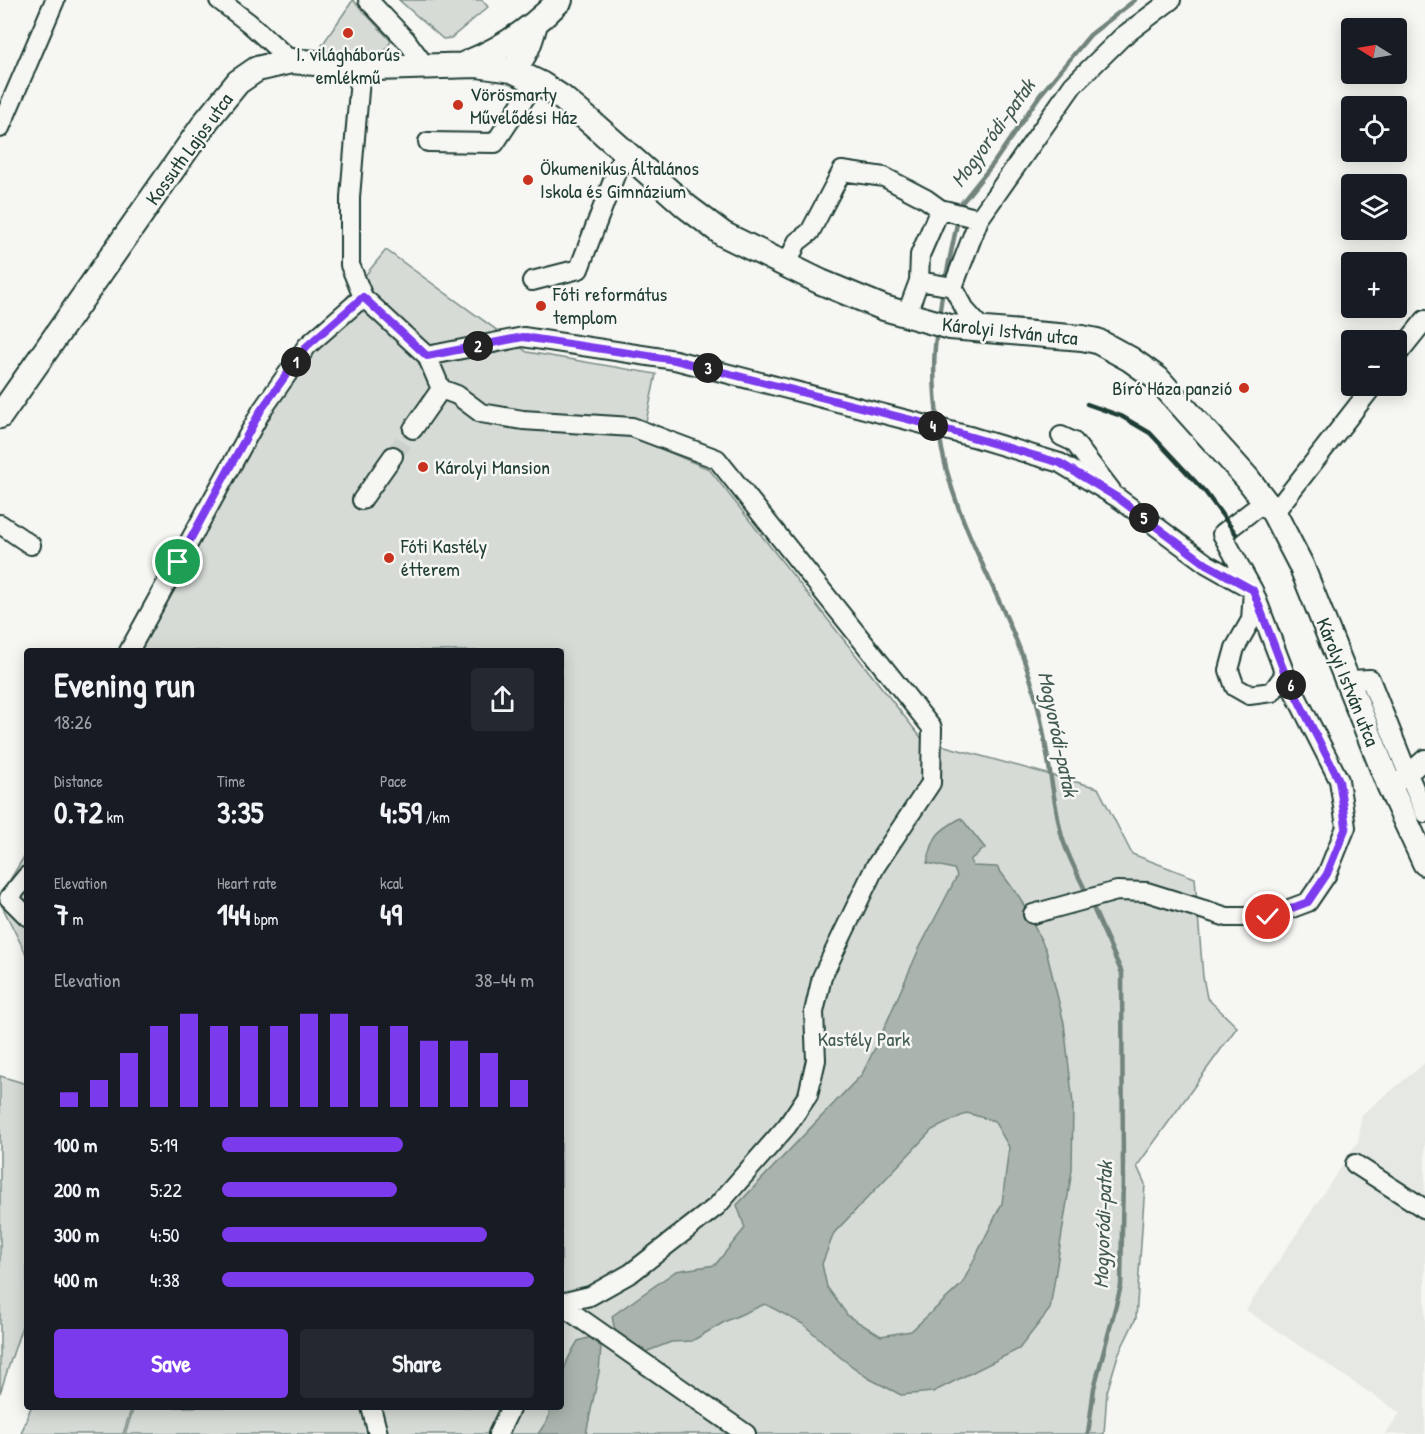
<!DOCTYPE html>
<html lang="en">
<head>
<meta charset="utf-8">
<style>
	body { margin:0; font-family:"Patrick Hand",sans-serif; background:#242831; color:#f1f3f6; height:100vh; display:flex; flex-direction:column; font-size:22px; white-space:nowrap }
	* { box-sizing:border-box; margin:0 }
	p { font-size:20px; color:#9ea1a6 }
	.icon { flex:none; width:33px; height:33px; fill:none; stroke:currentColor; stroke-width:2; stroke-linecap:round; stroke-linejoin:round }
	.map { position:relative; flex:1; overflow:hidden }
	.side { position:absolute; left:24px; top:648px; width:540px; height:762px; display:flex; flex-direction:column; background:#171b24; border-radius:6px; box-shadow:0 3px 15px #0003 }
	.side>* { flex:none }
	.needle { width:39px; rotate:281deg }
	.controls { position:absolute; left:1341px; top:18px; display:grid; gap:12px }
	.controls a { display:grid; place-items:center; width:66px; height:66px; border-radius:6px; background:#171b24; box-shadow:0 3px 15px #0003; font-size:30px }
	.pin { position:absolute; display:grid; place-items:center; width:51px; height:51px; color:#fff; margin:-26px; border:3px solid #fff; border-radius:50%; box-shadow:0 2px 6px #0007 }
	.km { position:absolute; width:30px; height:30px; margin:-15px; border-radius:50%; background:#222; color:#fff; font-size:16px; line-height:30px; text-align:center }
	.round { display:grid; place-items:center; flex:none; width:63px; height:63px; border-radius:6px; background:#242831 }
	.summary { display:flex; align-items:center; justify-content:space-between; height:102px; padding:0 30px }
	h1 { font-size:33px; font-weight:700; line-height:45px }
	.figures { display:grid; grid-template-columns:repeat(3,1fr); gap:9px; height:102px; padding:6px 30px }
	.figures div { display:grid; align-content:center }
	.figures b { font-size:30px; font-weight:700 }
	.figures small { font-size:16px; font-weight:400 }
	.figures p { font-size:16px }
	.chart { height:168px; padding:12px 30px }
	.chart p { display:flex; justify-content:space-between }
	.chart svg { width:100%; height:108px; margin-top:6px; stroke:#7c3aed; stroke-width:6 }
	.primary-button { display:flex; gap:12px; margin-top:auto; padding:12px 30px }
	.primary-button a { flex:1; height:69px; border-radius:6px; background:#7c3aed; color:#fff; font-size:24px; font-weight:700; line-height:69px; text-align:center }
	.primary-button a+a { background:#242831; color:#f1f3f6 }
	ul { padding:0 30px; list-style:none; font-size:20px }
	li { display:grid; grid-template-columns:96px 72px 1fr; align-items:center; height:45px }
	li i { height:15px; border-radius:8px; background:#7c3aed }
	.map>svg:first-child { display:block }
	.built { fill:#e6e8e4 }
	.green { fill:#d6dbd6; stroke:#7a8c85; stroke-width:1.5 }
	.water { fill:#aab3ae; stroke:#72847d; stroke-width:1.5; fill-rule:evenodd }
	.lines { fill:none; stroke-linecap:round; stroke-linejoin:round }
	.stream { stroke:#72847d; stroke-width:4.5 }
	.minor-tunnel { stroke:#cbd1cc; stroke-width:18; stroke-dasharray:18 9; stroke-linecap:butt }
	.minor-casing { stroke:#1f3d34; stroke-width:22 }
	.major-casing { stroke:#1f3d34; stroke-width:28 }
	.minor { stroke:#f6f6f2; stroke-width:18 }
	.major { stroke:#f6f6f2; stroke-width:24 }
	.rail { stroke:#1f3d34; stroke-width:4.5 }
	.route-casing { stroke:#fff; stroke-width:12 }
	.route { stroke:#7c3aed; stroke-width:8 }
	.poi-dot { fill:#c8321e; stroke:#f6f6f2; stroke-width:2 }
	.labels { text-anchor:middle; stroke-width:5; stroke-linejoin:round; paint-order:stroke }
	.poi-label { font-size:20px; fill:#1f3d34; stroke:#f6f6f2; text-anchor:start }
	.street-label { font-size:20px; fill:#1f3d34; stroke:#f6f6f2 }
	.park-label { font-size:20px; fill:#445d54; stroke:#f6f6f2 }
	.water-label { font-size:21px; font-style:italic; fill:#425a52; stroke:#f6f6f2 }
</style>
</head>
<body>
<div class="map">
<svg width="1425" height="1434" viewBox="0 0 1425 1434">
	<rect width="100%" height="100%" fill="#f6f6f2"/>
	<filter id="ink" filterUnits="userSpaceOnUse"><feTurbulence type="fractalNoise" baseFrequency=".0167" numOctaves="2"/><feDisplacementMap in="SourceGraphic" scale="12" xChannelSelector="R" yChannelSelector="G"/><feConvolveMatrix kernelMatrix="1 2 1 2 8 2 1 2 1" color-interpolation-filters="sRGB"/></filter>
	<g filter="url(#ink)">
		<path class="built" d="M1425 1063V1434H1385L1400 1413 1246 1310 1359 1140 1361 1115Z"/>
		<path class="green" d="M353 0 391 41 384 53 318 51Z
			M399 0H482L488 7 451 38 443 39Z
			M386 250 527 352 656 374 642 441 709 469 923 740 1098 788 1132 854 1195 878 1203 977 1207 998 1237 1027 1137 1166 1145 1184 1136 1318 1118 1355 1107 1392 1104 1434H125L134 1407H561V651H139L307 346Z
			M27 852V956L0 902V896Z
			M0 1076 27 1084V1311L0 1393Z
			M31 1407H132L123 1434H21Z"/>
		<path class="water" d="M961 818 985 848 970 860 973 866 997 867 1020 898 1046 950 1064 1023 1073 1104 1072 1170 1050 1309 1019 1349 933 1392 901 1395 868 1378 840 1357 803 1324 765 1304 726 1321 692 1341 671 1342 643 1353 616 1337 612 1316 676 1271 715 1265 745 1228 737 1205 862 1074 878 1042 919 949 957 876 954 869 927 863C934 835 936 832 961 818ZM967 1113 994 1121 1009 1147 1002 1203 962 1284 911 1331 881 1336 848 1316 827 1287 822 1264 834 1233 932 1130Z
			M591 1337 601 1347 599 1372 586 1434H538L548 1419 551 1407H561C561 1377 561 1368 578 1341Z"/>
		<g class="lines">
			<path class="stream" d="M959 210 960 205 993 164 1040 95 1090 35 1135 0
				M945 281 958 219
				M939 316 943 289
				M937 331C932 361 934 393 938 424
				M939 432C950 515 997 585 1025 663 1046 719 1048 775 1061 833 1066 854 1079 876 1088 896
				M1088 1434 1094 1388 1121 1286 1123 1174 1122 973 1091 903"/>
			<path class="minor-tunnel" d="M393 456 413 429"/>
			<g class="minor-casing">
				<path id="minor" d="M219 0 249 23 291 61
					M368 0 406 40 426 67
					M361 67 350 197V265L363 297 427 356 441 389 457 395 481 413 523 420 632 427 717 459 932 728 931 783 875 867 822 977 814 1012 816 1060 808 1095 787 1126 717 1206 631 1273 590 1296 561 1303
					M0 128 55 0
					M428 142 495 143 536 81
					M940 209 979 219
					M787 265 797 242 810 232 842 171 884 177 926 199 940 209 920 255 919 281 906 316
					M532 281 579 269 624 152
					M919 281 953 287
					M984 331 966 311 953 287 979 219 1073 85 1122 37 1171 0
					M427 356 523 337 675 360 973 437 1060 463 1118 498 1207 564 1253 590 1285 674
					M1396 356 1425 320
					M413 429 441 389
					M1061 436 1074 442 1111 490
					M362 500 393 456
					M1274 513 1373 386
					M0 524 31 545
					M129 651 262 410 307 346 363 297
					M1348 680 1370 679 1408 774 1425 759
					M1399 781 1408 774 1425 813
					M27 876 9 898 27 916
					M1033 914 1117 891 1147 892 1227 917H1268L1308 902 1327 874 1346 827 1339 780 1285 674 1272 692 1249 695 1235 687 1229 670 1235 648 1251 620 1253 590 1222 534 1265 501
					M1355 1164 1425 1209
					M561 1305 746 1434
					M371 1407 378 1434
					M498 1434 511 1407"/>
			</g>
			<g class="major-casing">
				<path id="major" d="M465 64C501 50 534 27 560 0
					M512 70C526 56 530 42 535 24
					M0 416 207 120 238 82 257 69 291 61 376 68 477 65 512 70 541 84 561 97 592 123 687 207 723 234 821 282 884 308 950 327 1082 338 1097 341 1130 359 1158 379 1247 478 1274 513 1301 565 1390 787 1425 863"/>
			</g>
			<use href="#minor" class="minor"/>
			<use href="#major" class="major"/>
			<path class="rail" d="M1087 404 1121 416 1150 433 1206 493 1236 534"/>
		</g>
	</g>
	<g class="lines" filter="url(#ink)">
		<g class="route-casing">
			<path id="route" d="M178 562 261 410 307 346 363 297 427 356 523 337 675 360 927 424 1060 463 1118 498 1206 564 1253 590 1285 674 1339 780 1346 827 1327 874 1308 902 1268 917"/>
		</g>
		<use href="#route" class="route"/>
	</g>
	<g class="poi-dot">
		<circle cx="348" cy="33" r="6"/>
		<circle cx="458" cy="105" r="6"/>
		<circle cx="528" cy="180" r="6"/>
		<circle cx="541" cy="306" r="6"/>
		<circle cx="1244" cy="388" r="6"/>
		<circle cx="423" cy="467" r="6"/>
		<circle cx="389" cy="558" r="6"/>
	</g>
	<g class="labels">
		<g class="poi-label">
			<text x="348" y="61" text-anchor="middle">I. világháborús<tspan x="348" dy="23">emlékmű</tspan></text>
			<text x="470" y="101">Vörösmarty<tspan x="470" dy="23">Művelődési Ház</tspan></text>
			<text x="540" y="175">Ökumenikus Általános<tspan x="540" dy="23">Iskola és Gimnázium</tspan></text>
			<text x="553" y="301">Fóti református<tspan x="553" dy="23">templom</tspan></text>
			<text x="1232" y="395" text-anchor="end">Bíró Háza panzió</text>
			<text x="435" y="474">Károlyi Mansion</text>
			<text x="401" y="553">Fóti Kastély<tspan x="401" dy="23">étterem</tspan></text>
		</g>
		<g class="street-label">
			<text transform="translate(189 149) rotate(-54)" y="7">Kossuth Lajos utca</text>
			<text transform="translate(1010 331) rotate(6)" y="7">Károlyi István utca</text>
			<text transform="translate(1348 682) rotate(68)" y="7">Károlyi István utca</text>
		</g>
		<g class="park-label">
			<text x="864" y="1046">Kastély Park</text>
		</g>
		<g class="water-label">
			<text transform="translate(993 133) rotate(-54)" y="7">Mogyoródi-patak</text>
			<text transform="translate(1058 734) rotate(78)" y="7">Mogyoródi-patak</text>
			<text transform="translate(1103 1225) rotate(-88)" y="7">Mogyoródi-patak</text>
		</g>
	</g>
</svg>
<div class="controls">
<a><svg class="needle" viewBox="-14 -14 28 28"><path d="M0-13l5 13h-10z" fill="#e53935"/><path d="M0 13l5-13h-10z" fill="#9ea1a6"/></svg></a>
<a><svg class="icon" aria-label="locate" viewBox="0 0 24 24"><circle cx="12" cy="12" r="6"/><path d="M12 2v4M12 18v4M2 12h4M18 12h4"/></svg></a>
<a><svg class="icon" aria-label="layers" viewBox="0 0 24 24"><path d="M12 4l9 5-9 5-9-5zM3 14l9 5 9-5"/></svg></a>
<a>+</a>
<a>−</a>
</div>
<div class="pin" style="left:178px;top:562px;background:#1e9e55"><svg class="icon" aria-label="arrive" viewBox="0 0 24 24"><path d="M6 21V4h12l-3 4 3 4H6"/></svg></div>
<div class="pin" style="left:1268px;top:917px;background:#d93025"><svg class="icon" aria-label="check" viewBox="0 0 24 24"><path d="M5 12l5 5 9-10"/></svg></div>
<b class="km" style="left:296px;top:362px">1</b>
<b class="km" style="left:478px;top:346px">2</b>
<b class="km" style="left:708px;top:368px">3</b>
<b class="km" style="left:933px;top:426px">4</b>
<b class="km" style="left:1144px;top:518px">5</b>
<b class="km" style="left:1291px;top:685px">6</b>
<section class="side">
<div class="summary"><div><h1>Evening run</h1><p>18:26</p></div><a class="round"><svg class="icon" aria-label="share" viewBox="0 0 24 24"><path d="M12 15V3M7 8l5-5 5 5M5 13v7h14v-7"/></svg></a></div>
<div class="figures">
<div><p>Distance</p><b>0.72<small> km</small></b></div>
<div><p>Time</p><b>3:35</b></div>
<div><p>Pace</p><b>4:59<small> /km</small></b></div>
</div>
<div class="figures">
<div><p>Elevation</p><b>7<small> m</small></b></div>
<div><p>Heart rate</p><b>144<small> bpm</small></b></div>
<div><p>kcal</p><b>49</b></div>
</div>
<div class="chart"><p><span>Elevation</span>38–44 m</p>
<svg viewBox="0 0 160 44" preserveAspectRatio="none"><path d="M5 44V38M15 44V33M25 44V22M35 44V11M45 44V6M55 44V11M65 44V11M75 44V11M85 44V6M95 44V6M105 44V11M115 44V11M125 44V17M135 44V17M145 44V22M155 44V33"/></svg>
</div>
<ul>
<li><b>100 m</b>5:19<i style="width:58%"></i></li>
<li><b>200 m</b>5:22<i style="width:56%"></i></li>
<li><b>300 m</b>4:50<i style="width:85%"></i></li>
<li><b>400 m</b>4:38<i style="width:100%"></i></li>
</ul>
<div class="primary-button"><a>Save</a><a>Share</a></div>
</section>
</div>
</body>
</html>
